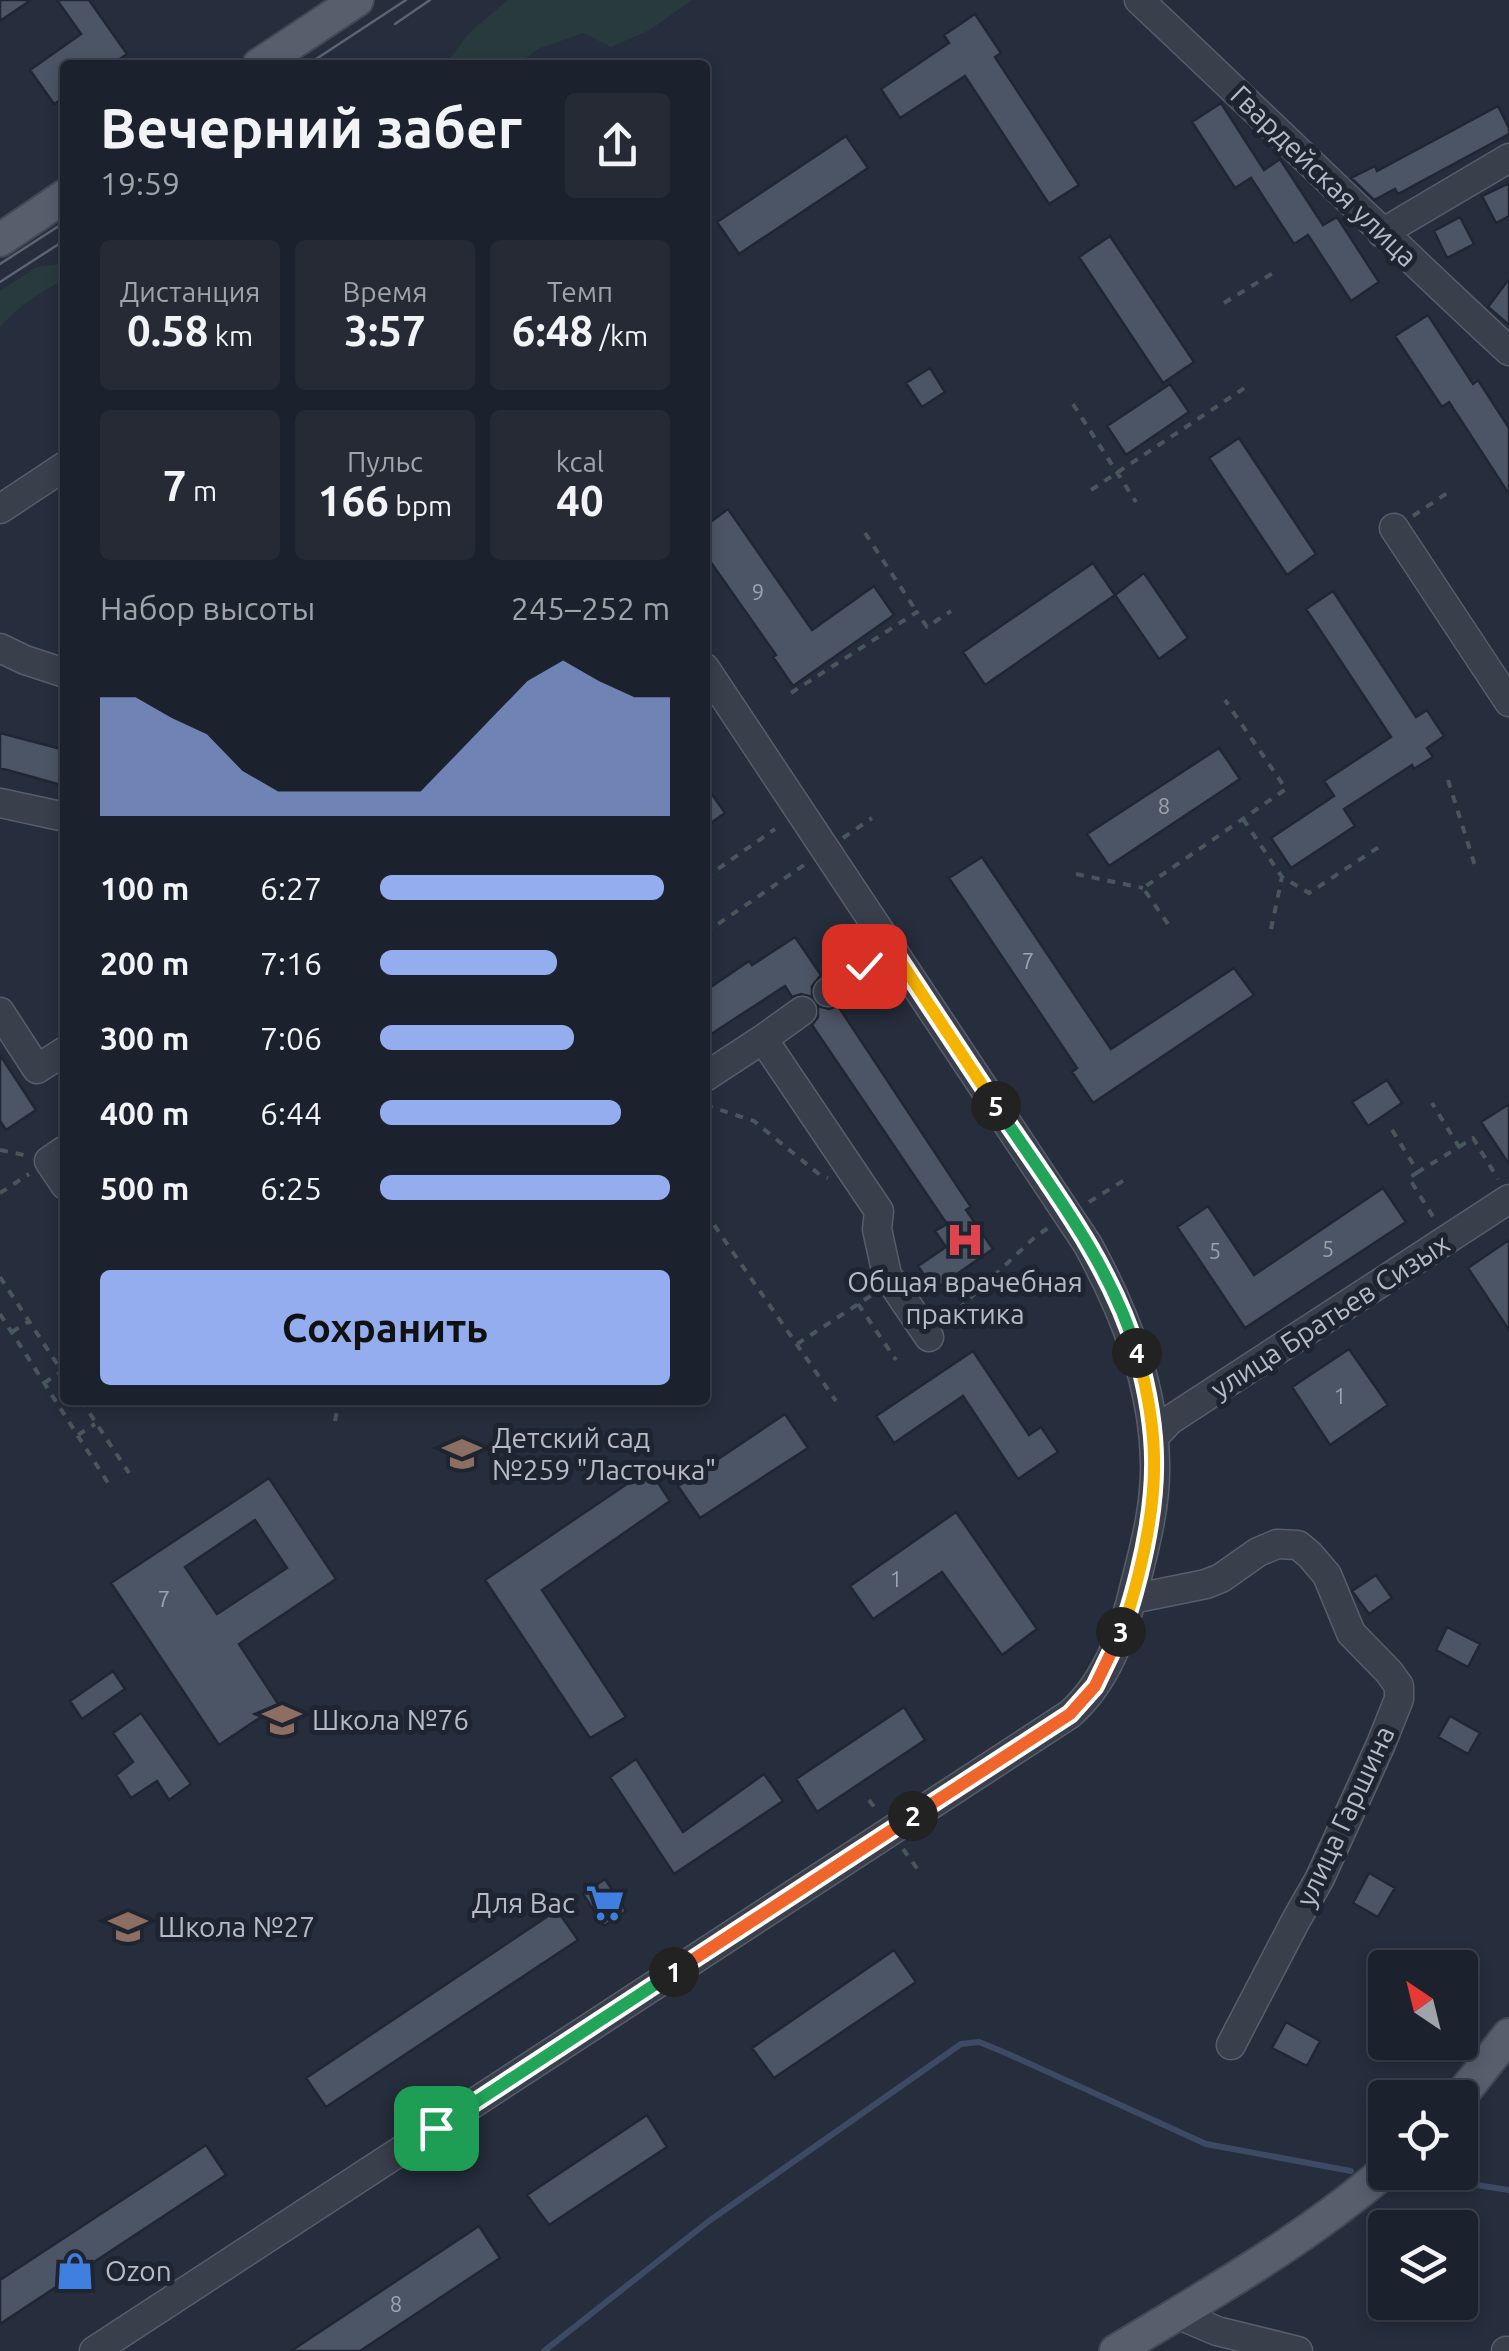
<!DOCTYPE html>
<html lang="ru">
<head>
<meta charset="utf-8">
<style>
	body { margin:0; font-family:Ubuntu,sans-serif; background:#252a35; color:#f1f3f6; height:100vh; display:flex; flex-direction:column; font-size:38px; white-space:nowrap }
	* { box-sizing:border-box; margin:0 }
	p { font-size:32px; color:#a0a4aa }
	.icon { flex:none; width:55px; height:55px; fill:none; stroke:currentColor; stroke-width:2; stroke-linecap:round; stroke-linejoin:round }
	.map { position:relative; flex:1; overflow:hidden }
	.sheet { position:absolute; left:60px; top:60px; width:650px; height:1345px; display:flex; flex-direction:column; background:#1c222d; border-radius:10px; box-shadow:0 5px 15px #0003,0 0 0 2px #3a3f49 }
	.sheet>* { flex:none }
	.needle { width:65px; rotate:325deg }
	.buttons { position:absolute; left:1368px; top:1950px; display:grid; gap:20px }
	.buttons a { display:grid; place-items:center; width:110px; height:110px; border-radius:10px; background:#1c222d; box-shadow:0 5px 15px #0003,0 0 0 2px #3a3f49; font-size:50px }
	.pin { position:absolute; display:grid; place-items:center; width:85px; height:85px; color:#fff; margin:-42px; border-radius:20px; box-shadow:0 5px 15px #0006 }
	.km { position:absolute; width:50px; height:50px; margin:-25px; border-radius:50%; background:#222; color:#fff; font-size:28px; line-height:50px; text-align:center }
	.round { display:grid; place-items:center; flex:none; width:105px; height:105px; border-radius:10px; background:#252a35 }
	.headline { display:flex; align-items:center; justify-content:space-between; height:170px; padding:0 40px }
	h1 { font-size:55px; font-weight:700; line-height:75px }
	.figures { display:grid; grid-template-columns:repeat(3,1fr); gap:15px; height:170px; padding:10px 40px }
	.figures div { display:grid; align-content:center; border-radius:10px; background:#252a35; text-align:center }
	.figures b { font-size:42px; font-weight:700 }
	.figures small { font-size:28px; font-weight:400 }
	.figures p { font-size:28px }
	.chart { height:280px; padding:20px 40px }
	.chart p { display:flex; justify-content:space-between }
	.chart svg { width:100%; height:180px; margin-top:10px; fill:#93adef; opacity:.7 }
	.action { display:flex; gap:20px; margin-top:auto; padding:20px 40px }
	.action a { flex:1; height:115px; border-radius:10px; background:#93adef; color:#111; font-size:40px; font-weight:700; line-height:115px; text-align:center }
	ul { padding:0 40px; list-style:none; font-size:32px }
	li { display:grid; grid-template-columns:160px 120px 1fr; align-items:center; height:75px }
	li i { height:25px; border-radius:12px; background:#93adef }
	.map>svg:first-child { display:block }
	.green { fill:#293a3e }
	.lines { fill:none; stroke-linecap:round; stroke-linejoin:round }
	.stream { stroke:#3d4a63; stroke-width:6 }
	.building { fill:#4c5565; stroke:#212633; stroke-width:2.5; fill-rule:evenodd }
	.minor-casing { stroke:#585d6a; stroke-width:31 }
	.major-casing { stroke:#434855; stroke-width:36 }
	.path { stroke:#48575c; stroke-width:4; stroke-dasharray:8 8; stroke-linecap:butt }
	.minor { stroke:#3a3f4c; stroke-width:28 }
	.major { stroke:#585e6c; stroke-width:32 }
	.tram { stroke:#5c6373; stroke-width:2.5 }
	.split-1-casing { stroke:#fff; stroke-width:20 }
	.split-2-casing { stroke:#fff; stroke-width:20 }
	.split-3-casing { stroke:#fff; stroke-width:20 }
	.split-4-casing { stroke:#fff; stroke-width:20 }
	.split-5-casing { stroke:#fff; stroke-width:20 }
	.split-6-casing { stroke:#fff; stroke-width:20 }
	.split-1 { stroke:#22a559; stroke-width:12 }
	.split-2 { stroke:#f0652b; stroke-width:12 }
	.split-3 { stroke:#f0652b; stroke-width:12 }
	.split-4 { stroke:#f5b400; stroke-width:12 }
	.split-5 { stroke:#22a559; stroke-width:12 }
	.split-6 { stroke:#f5b400; stroke-width:12 }
	.labels { text-anchor:middle; stroke-width:10; stroke-linejoin:round; paint-order:stroke }
	.number-label { font-size:22px; fill:#9ca2ae }
	.street-label { font-size:28px; fill:#b6bbc7; stroke:#1f2431 }
	.poi-label { font-size:28px; fill:#b6bbc7; stroke:#1f2431; text-anchor:start }
</style>
</head>
<body>
<div class="map">
<svg width="1509" height="2351" viewBox="0 0 1509 2351">
	<rect width="100%" height="100%" fill="#262d3c"/>
	<path class="green" d="M508 0H692L650 30 611 47 583 33 538 49 517 65H445L470 32Z
		M58 264 65 266V280C39 292 19 306 0 327V291L37 267Z"/>
	<g class="lines">
		<path class="stream" d="M1431 2178 1509 2190
			M544 2351 709 2221 961 2044 979 2042 1006 2053 1206 2144 1351 2171"/>
	</g>
	<path class="building" d="M0 0H31L0 21Z
		M57 0H89L127 54 111 65H65V97L54 104 30 70 81 34Z
		M975 14 1001 53 995 57 1079 185 1049 204 965 76 900 118 881 89 949 43 944 35Z
		M1221 103 1264 170 1280 159 1323 225 1337 217 1379 282 1351 301 1308 235 1294 244 1251 178 1235 188 1192 122Z
		M1498 106 1509 128V134L1398 194 1395 189 1374 200 1351 178 1375 166 1377 171Z
		M846 136 868 168 739 254 717 222Z
		M1509 183V216L1496 223 1482 196Z
		M1460 217 1474 244 1447 258 1434 231Z
		M1110 236 1194 362 1163 383 1079 257Z
		M1509 279V325L1488 307Z
		M1428 315 1473 384 1478 380 1509 428V494L1449 402 1442 407 1395 336Z
		M930 368 945 392 922 407 906 383Z
		M1170 384 1189 412 1126 455 1107 426Z
		M1239 438 1316 554 1287 575 1209 458Z
		M728 509 812 630 874 586 894 615 793 686 773 657 776 655 705 554V526Z
		M1093 563 1115 595 985 685 963 652Z
		M1144 573 1188 638 1159 659 1115 595Z
		M1333 591 1416 717 1427 710 1444 736 1427 748 1433 757 1414 769 1412 765 1344 809 1355 826 1291 868 1271 838 1334 796 1324 781 1391 737 1306 609Z
		M0 733 65 750V786L0 768Z
		M1219 748 1240 779 1109 866 1087 834Z
		M705 784 725 813 705 827Z
		M982 857 1111 1049 1234 968 1254 995 1093 1103 1072 1072 1077 1068 949 878Z
		M795 937 821 975 812 986V997L801 994 792 997 785 986 705 1038V991L749 961 752 965Z
		M818 1006 829 1009 838 1006 971 1207 966 1210 993 1249 934 1290 918 1266 946 1247 935 1231 947 1224 812 1025 818 1017Z
		M0 1055 36 1110 6 1130 0 1121Z
		M1387 1080 1402 1103 1368 1126 1352 1102Z
		M1509 1104V1164L1481 1122Z
		M1383 1188 1406 1222 1245 1328 1177 1227 1208 1206 1254 1275Z
		M1509 1240V1330L1468 1268Z
		M1349 1349 1388 1405 1330 1445 1292 1387Z
		M973 1351 1029 1435 1041 1427 1058 1452 1018 1479 963 1396 894 1443 876 1416Z
		M785 1414 808 1448 700 1518 678 1486Z
		M649 1469 670 1501 542 1590 626 1717 590 1738 485 1580Z
		M269 1478 336 1579 239 1644 279 1705 219 1745 111 1583ZM255 1520 287 1568 217 1614 185 1567Z
		M956 1512 1037 1629 1002 1655 942 1572 873 1619 850 1586Z
		M1376 1575 1392 1598 1369 1614 1352 1591Z
		M1447 1627 1480 1644 1468 1667 1436 1650Z
		M113 1671 125 1689 82 1719 70 1701Z
		M904 1707 925 1740 817 1812 796 1779Z
		M141 1713 191 1784 169 1800 157 1781 131 1798 116 1775 133 1762 113 1733Z
		M1450 1716 1480 1733 1468 1754 1438 1737Z
		M636 1759 683 1832 764 1774 783 1801 674 1874 610 1777Z
		M1369 1873 1395 1888 1378 1917 1353 1903Z
		M605 1879 626 1911 604 1926 583 1894Z
		M557 1910 578 1940 326 2107 306 2078Z
		M894 1950 916 1982 774 2078 752 2048Z
		M1286 2022 1320 2041 1307 2066 1272 2048Z
		M647 2115 667 2147 549 2225 527 2195Z
		M206 2145 226 2175 0 2324V2280Z
		M479 2226 500 2258 360 2351H291Z"/>
	<g class="lines">
		<g class="minor-casing">
			<path id="minor" d="M1139 0C1263 116 1384 235 1509 351
				M1382 233 1509 158
				M0 509 65 466
				M1394 528 1509 702
				M0 648 25 660 65 673
				M0 803 65 817
				M828 992 891 947
				M802 1011 763 1039 879 1211 877 1229 887 1275 929 1337
				M0 1012 37 1069 65 1051
				M705 1077 763 1039
				M65 1150 49 1161 65 1185
				M1154 1437 1170 1420 1509 1199
				M1132 1599 1206 1584 1221 1578 1258 1552 1277 1544 1298 1545 1310 1555 1327 1575 1351 1633 1389 1672 1399 1686V1699L1381 1744 1320 1878 1295 1922 1231 2045
				M1177 2314 1217 2331 1298 2351
				M94 2351 1070 1714C1107 1681 1124 1632 1135 1585 1145 1546 1156 1505 1155 1464 1154 1386 1125 1313 1088 1245L705 668
				M1506 2351H1509"/>
		</g>
		<g class="major-casing">
			<path id="major" d="M259 65 357 0
				M0 240 65 196
				M1459 2098 1509 2035
				M1116 2351C1208 2295 1303 2241 1385 2171"/>
		</g>
		<path class="path" d="M1224 303 1278 270
			M1073 404 1136 502
			M1091 490 1246 387
			M1413 516 1450 491
			M865 533 917 612
			M791 693 917 612 927 627 951 611
			M1448 780 1476 869
			M1243 819 1282 877 1309 893 1382 845
			M843 838 872 818
			M1076 874 1143 888
			M705 878 775 829
			M1168 924 1143 888 1286 789 1225 700
			M1271 929 1282 877
			M705 933 807 863
			M705 1105 754 1121 820 1175 828 1178
			M1392 1130 1418 1172 1459 1147 1432 1103
			M1459 1147 1473 1138 1498 1179
			M0 1150 29 1156
			M1418 1172 1409 1178 1435 1220
			M0 1193 29 1174
			M1089 1202 1126 1179
			M705 1212 836 1401
			M0 1277 65 1376
			M858 1304 896 1360
			M0 1314 110 1486
			M947 1320 1035 1237 1051 1226
			M12 1332 29 1321
			M797 1344 872 1295
			M44 1383 61 1372
			M81 1400 129 1473
			M335 1421 339 1400
			M78 1435 95 1424
			M869 1800 878 1812
			M903 1849 919 1871"/>
		<use href="#minor" class="minor"/>
		<use href="#major" class="major"/>
		<path class="tram" d="M395 24 430 0
			M307 65 406 0
			M0 264 65 222
			M0 282 65 240"/>
	</g>
	<g class="lines">
		<g class="split-1-casing">
			<path id="split-1" d="M436 2128 674 1972"/>
		</g>
		<g class="split-2-casing">
			<path id="split-2" d="M674 1972 913 1816"/>
		</g>
		<g class="split-3-casing">
			<path id="split-3" d="M913 1816 1070 1714 1095 1686 1121 1632"/>
		</g>
		<g class="split-4-casing">
			<path id="split-4" d="M1121 1632C1129 1613 1134 1593 1139 1573 1159 1492 1160 1434 1137 1353"/>
		</g>
		<g class="split-5-casing">
			<path id="split-5" d="M996 1106C1048 1184 1110 1262 1137 1353"/>
		</g>
		<g class="split-6-casing">
			<path id="split-6" d="M864 966 891 947 996 1106"/>
		</g>
		<use href="#split-1" class="split-1"/>
		<use href="#split-2" class="split-2"/>
		<use href="#split-3" class="split-3"/>
		<use href="#split-4" class="split-4"/>
		<use href="#split-5" class="split-5"/>
		<use href="#split-6" class="split-6"/>
	</g>
	<defs>
		<g id="hospital-bare" transform="scale(3)"><path d="M-5-5h3v3.5h4V-5h3V5h-3V1.5h-4V5h-3Z" fill="#e0444e" stroke="#1f2431" stroke-width="2.5" paint-order="stroke"/></g>
		<g id="school-bare" transform="scale(3)"><path d="M0-5L7-2L0 1L-7-2ZM-4 1L0 2.5L4 1V4Q0 6-4 4Z" fill="#8d6e63" stroke="#1f2431" stroke-width="2.5" paint-order="stroke"/></g>
		<g id="supermarket-bare" transform="scale(3)"><path d="M-6-5.5h2.5l.6 2H6L4.5 2H-2.5L-4.4-4H-6ZM-1.5 3.2a1.3 1.3 0 1 0 .1 0ZM3 3.2a1.3 1.3 0 1 0 .1 0Z" fill="#3f7fe0" stroke="#1f2431" stroke-width="2.5" paint-order="stroke"/></g>
		<g id="shop-bare" transform="scale(3)"><path d="M-5-2.5h2.3a2.7 3.5 0 0 1 5.4 0H5L5.5 6h-11ZM-1.5-2.5h3a1.5 2.3 0 0 0-3 0Z" fill="#3f7fe0" stroke="#1f2431" stroke-width="2.5" paint-order="stroke"/></g>
	</defs>
	<g fill-rule="evenodd">
		<use href="#hospital-bare" x="965" y="1240"/>
		<use href="#school-bare" x="462" y="1454"/>
		<use href="#school-bare" x="282" y="1720"/>
		<use href="#supermarket-bare" x="605" y="1903"/>
		<use href="#school-bare" x="128" y="1927"/>
		<use href="#shop-bare" x="75" y="2271"/>
	</g>
	<g class="labels">
		<g class="number-label">
			<text x="758" y="600">9</text>
			<text x="1164" y="814">8</text>
			<text x="1028" y="969">7</text>
			<text x="1328" y="1257">5</text>
			<text x="1215" y="1259">5</text>
			<text x="1340" y="1404">1</text>
			<text x="896" y="1587">1</text>
			<text x="164" y="1607">7</text>
			<text x="396" y="2312">8</text>
		</g>
		<g class="street-label">
			<text transform="translate(1324 176) rotate(44)" y="10">Гвардейская улица</text>
			<text transform="translate(1330 1316) rotate(-33)" y="10">улица Братьев Сизых</text>
			<text transform="translate(1345 1816) rotate(-65)" y="10">улица Гаршина</text>
		</g>
		<g class="poi-label">
			<text x="965" y="1292" text-anchor="middle">Общая врачебная<tspan x="965" dy="32">практика</tspan></text>
			<text x="492" y="1448">Детский сад<tspan x="492" dy="32">№259 "Ласточка"</tspan></text>
			<text x="312" y="1730">Школа №76</text>
			<text x="575" y="1913" text-anchor="end">Для Вас</text>
			<text x="158" y="1937">Школа №27</text>
			<text x="105" y="2281">Ozon</text>
		</g>
	</g>
</svg>
<div class="buttons">
<a><svg class="needle" viewBox="-14 -14 28 28"><path d="M0-13l5 13h-10z" fill="#e53935"/><path d="M0 13l5-13h-10z" fill="#a0a4aa"/></svg></a>
<a><svg class="icon" aria-label="locate" viewBox="0 0 24 24"><circle cx="12" cy="12" r="6"/><path d="M12 2v4M12 18v4M2 12h4M18 12h4"/></svg></a>
<a><svg class="icon" aria-label="layers" viewBox="0 0 24 24"><path d="M12 4l9 5-9 5-9-5zM3 14l9 5 9-5"/></svg></a>
</div>
<div class="pin" style="left:436px;top:2128px;background:#1e9e55"><svg class="icon" aria-label="arrive" viewBox="0 0 24 24"><path d="M6 21V4h12l-3 4 3 4H6"/></svg></div>
<div class="pin" style="left:864px;top:966px;background:#d93025"><svg class="icon" aria-label="check" viewBox="0 0 24 24"><path d="M5 12l5 5 9-10"/></svg></div>
<b class="km" style="left:674px;top:1972px">1</b>
<b class="km" style="left:913px;top:1816px">2</b>
<b class="km" style="left:1121px;top:1632px">3</b>
<b class="km" style="left:1137px;top:1353px">4</b>
<b class="km" style="left:996px;top:1106px">5</b>
<section class="sheet">
<div class="headline"><div><h1>Вечерний забег</h1><p>19:59</p></div><a class="round"><svg class="icon" aria-label="share" viewBox="0 0 24 24"><path d="M12 15V3M7 8l5-5 5 5M5 13v7h14v-7"/></svg></a></div>
<div class="figures">
<div><p>Дистанция</p><b>0.58<small> km</small></b></div>
<div><p>Время</p><b>3:57</b></div>
<div><p>Темп</p><b>6:48<small> /km</small></b></div>
</div>
<div class="figures">
<div><b>7<small> m</small></b></div>
<div><p>Пульс</p><b>166<small> bpm</small></b></div>
<div><p>kcal</p><b>40</b></div>
</div>
<div class="chart"><p><span>Набор высоты</span>245–252 m</p>
<svg viewBox="0 0 160 44" preserveAspectRatio="none"><path d="M0 44V15L10 15L20 20L30 24L40 33L50 38L60 38L70 38L80 38L90 38L100 29L110 20L120 11L130 6L140 11L150 15L160 15V44z"/></svg>
</div>
<ul>
<li><b>100 m</b>6:27<i style="width:98%"></i></li>
<li><b>200 m</b>7:16<i style="width:61%"></i></li>
<li><b>300 m</b>7:06<i style="width:67%"></i></li>
<li><b>400 m</b>6:44<i style="width:83%"></i></li>
<li><b>500 m</b>6:25<i style="width:100%"></i></li>
</ul>
<div class="action"><a>Сохранить</a></div>
</section>
</div>
</body>
</html>
